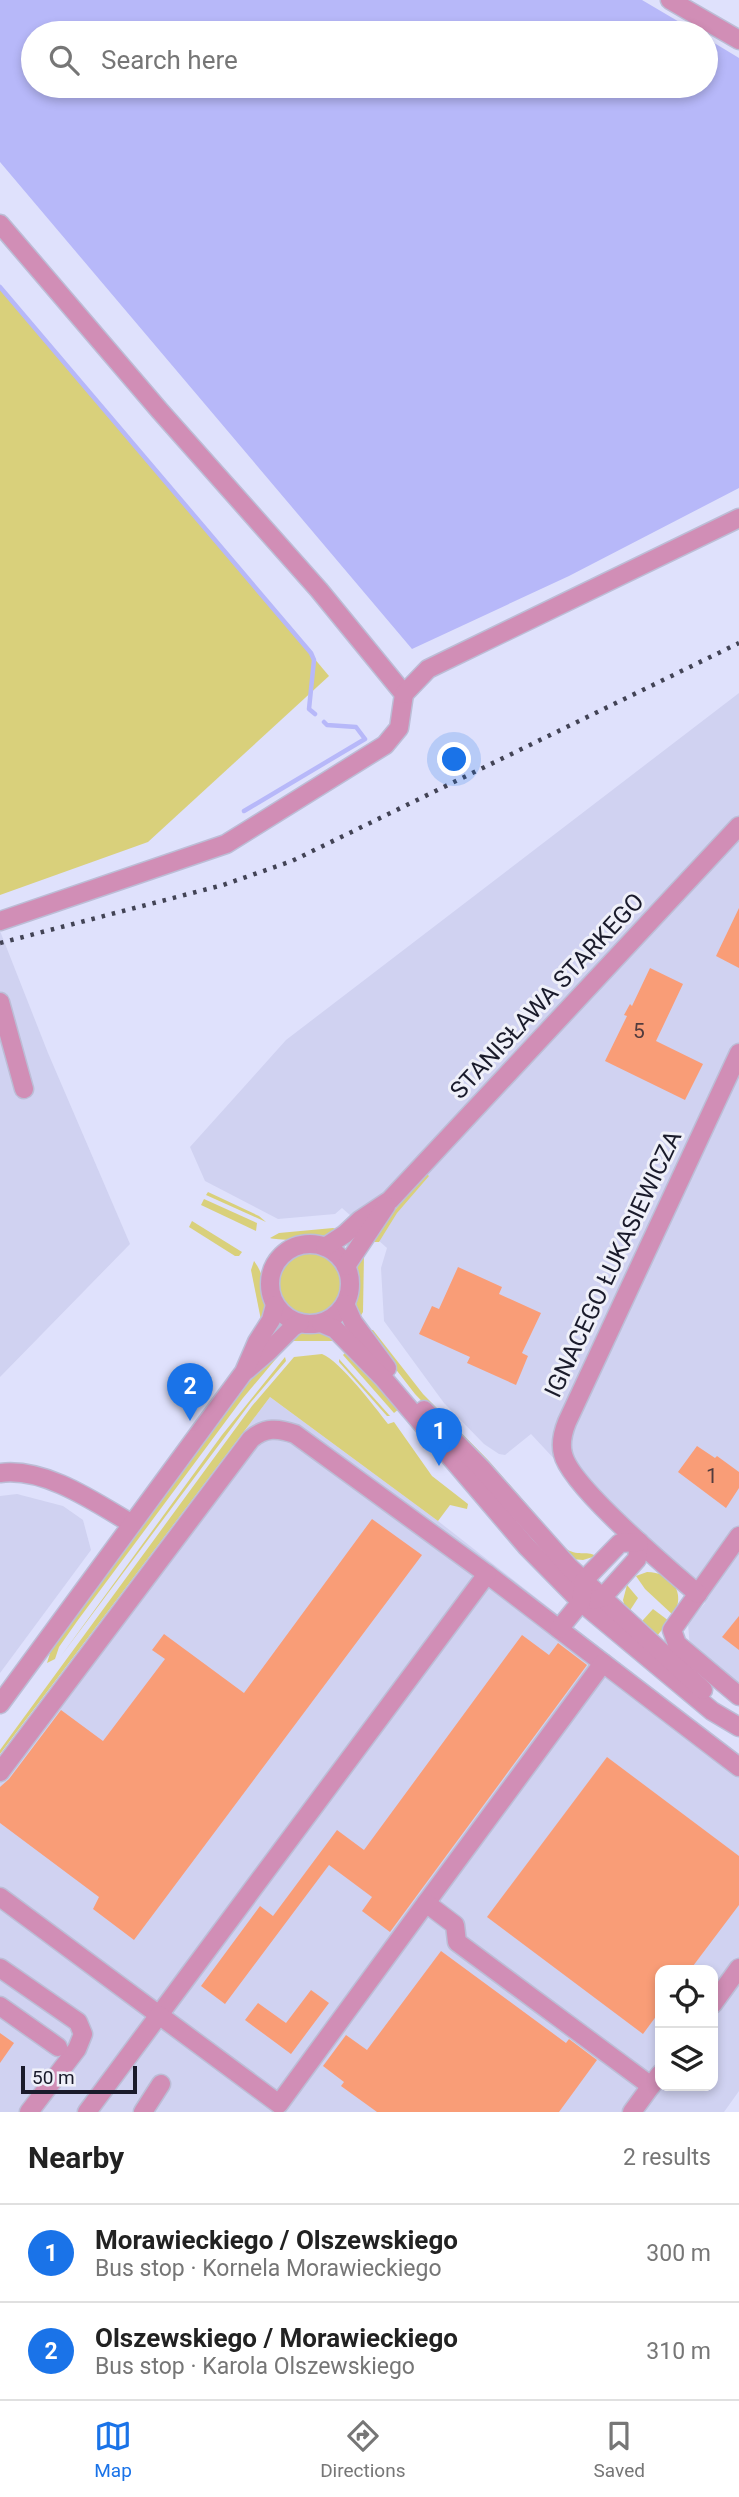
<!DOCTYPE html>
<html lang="en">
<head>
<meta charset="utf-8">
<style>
  body { margin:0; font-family:Roboto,sans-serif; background:#f2f2f2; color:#222 }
  .controls { position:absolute; right:21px; bottom:21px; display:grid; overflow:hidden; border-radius:14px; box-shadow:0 4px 10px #0003 }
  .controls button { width:63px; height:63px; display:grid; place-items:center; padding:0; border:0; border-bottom:2px solid #e0e0e0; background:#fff; color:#222; font:35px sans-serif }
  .scale { position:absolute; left:21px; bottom:18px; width:116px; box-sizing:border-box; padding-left:7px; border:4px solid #1a1b2b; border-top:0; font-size:19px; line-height:24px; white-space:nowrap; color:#1a1b2b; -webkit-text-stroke:5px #eff0f9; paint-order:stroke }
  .you { position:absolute; left:455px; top:760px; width:24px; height:24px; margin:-18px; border:5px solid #fff; border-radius:50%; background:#1a73e8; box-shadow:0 0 0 10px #1a73e833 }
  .badge { display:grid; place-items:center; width:46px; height:46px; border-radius:50%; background:#1a73e8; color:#fff; font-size:23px; font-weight:700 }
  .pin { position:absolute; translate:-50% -58px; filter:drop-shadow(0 2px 4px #0008) }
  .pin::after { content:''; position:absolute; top:37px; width:24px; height:21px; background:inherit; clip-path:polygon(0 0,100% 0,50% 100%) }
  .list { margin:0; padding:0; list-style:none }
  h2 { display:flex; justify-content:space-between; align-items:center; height:91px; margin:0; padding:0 28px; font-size:30px }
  h2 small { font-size:23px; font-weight:400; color:#767676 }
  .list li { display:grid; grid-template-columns:46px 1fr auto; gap:21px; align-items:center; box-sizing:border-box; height:98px; padding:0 28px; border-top:2px solid #e0e0e0 }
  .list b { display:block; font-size:26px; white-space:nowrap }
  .list p { margin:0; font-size:23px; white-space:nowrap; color:#767676 }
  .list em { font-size:23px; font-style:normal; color:#767676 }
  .icon { flex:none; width:38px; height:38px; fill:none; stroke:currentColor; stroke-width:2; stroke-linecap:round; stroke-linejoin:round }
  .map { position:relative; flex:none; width:739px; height:2112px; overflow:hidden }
  .search { position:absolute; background:#fff; box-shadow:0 4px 10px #0003; left:21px; right:21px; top:21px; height:77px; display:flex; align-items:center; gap:18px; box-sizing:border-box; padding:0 24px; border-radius:38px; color:#767676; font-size:26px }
  .sheet { height:287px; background:#fff }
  nav { display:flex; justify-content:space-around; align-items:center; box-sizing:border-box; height:98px; border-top:2px solid #e0e0e0; background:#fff; font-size:19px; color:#767676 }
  nav a { display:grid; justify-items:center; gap:4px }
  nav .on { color:#1a73e8 }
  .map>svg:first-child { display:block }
  .built { fill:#d0d2f1; fill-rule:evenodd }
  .green { fill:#d9d07b }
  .water { fill:#b7b8f9 }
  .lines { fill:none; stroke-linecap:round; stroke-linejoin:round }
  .stream { stroke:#b7b8f9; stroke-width:4.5 }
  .building { fill:#f99d77 }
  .minor-casing { stroke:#bcbdd6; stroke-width:21 }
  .minor { stroke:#d18eb6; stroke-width:18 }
  .rail { stroke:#424355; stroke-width:4.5; stroke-dasharray:3.5 7; stroke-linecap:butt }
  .labels { text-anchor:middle; stroke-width:6; stroke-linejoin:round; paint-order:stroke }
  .number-label { font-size:21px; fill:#523c3e }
  .street-label { font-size:24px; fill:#1a1b2b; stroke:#eff0f9 }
</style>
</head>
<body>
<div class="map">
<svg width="739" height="2112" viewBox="0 0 739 2112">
  <rect width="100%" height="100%" fill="#dfe1fc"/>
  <!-- built -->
  <g class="built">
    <polygon points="739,693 739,1687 690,1649 688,1623 705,1603 598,1506 531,1434 505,1455 499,1454 484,1444 444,1403 384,1321 381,1268 387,1248 342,1208 335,1214 278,1219 205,1181 190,1147 286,1040"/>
    <polygon points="0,931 48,1053 130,1244 0,1377"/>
    <path d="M270,1397L438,1521L739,1756V2091L724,2112H0V1755ZM660,1970H713V2086H660Z"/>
    <polygon points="17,1494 63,1506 83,1520 91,1550 0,1673 0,1496"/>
  </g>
  <!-- green -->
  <g class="green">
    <polygon points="0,285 329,676 148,842 0,895"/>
    <polygon points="426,1173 429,1176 397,1213 379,1242 375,1242 371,1239"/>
    <polygon points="208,1192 259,1216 266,1222 206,1195"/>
    <polygon points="204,1199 257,1223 256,1231 201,1205"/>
    <polygon points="192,1221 242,1252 239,1256 235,1256 189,1227"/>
    <path d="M333,1228L339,1230C335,1232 333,1235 329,1237C322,1240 278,1241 270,1238L279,1233Z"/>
    <circle cx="310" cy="1284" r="33"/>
    <polygon points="364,1254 363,1312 358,1320 354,1304 356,1265"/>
    <path d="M254,1261C265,1275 272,1306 261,1320L251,1270Z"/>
    <polygon points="303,1330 328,1332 335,1341 288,1341"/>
    <path d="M370,1330H373L423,1394L488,1460L565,1548C577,1557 586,1550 596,1556L583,1560L572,1559L415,1394L367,1332Z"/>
    <polygon points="349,1349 400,1408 394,1413 343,1355"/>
    <polygon points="276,1351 280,1354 243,1398 78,1620 59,1647 55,1659 47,1663 51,1650 74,1617 237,1396"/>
    <path d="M322,1354C340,1361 375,1407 388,1424L394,1422L432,1476L468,1504L467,1509L450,1505L438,1521L270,1397L0,1754V1750L252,1406L294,1357Z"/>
    <polygon points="285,1357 286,1361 251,1402 61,1656 222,1435"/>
    <polygon points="339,1359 390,1416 387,1416 339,1362"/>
    <path d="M647,1572C671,1572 687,1593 673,1615L645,1589L636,1576Z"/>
    <polygon points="627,1585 638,1598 627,1615 623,1600"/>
    <polygon points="653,1609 669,1621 657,1636 643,1623 643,1620"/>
  </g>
  <!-- water -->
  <polygon class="water" points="0,0 642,0 698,33 33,33 33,86 706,86 706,38 739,58 739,488 569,576 412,649 0,162"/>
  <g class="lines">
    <!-- stream -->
    <g class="stream">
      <polyline points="0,287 311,653 314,660 309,709 315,714"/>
      <polyline points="244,811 365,739 356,727 327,725 324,722"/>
    </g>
  </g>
  <!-- building -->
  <g class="building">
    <polygon points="739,908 739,968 716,956"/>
    <polygon points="650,968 683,984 656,1041 703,1064 685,1100 605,1061 627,1016 624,1015 630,1004 632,1006"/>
    <polygon points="458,1267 502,1287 499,1294 541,1313 522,1353 528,1356 516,1385 467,1363 470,1357 419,1334 432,1306 439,1309"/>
    <polygon points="697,1446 715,1458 717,1456 739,1472 739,1488 726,1508 678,1472"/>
    <polygon points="372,1519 422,1555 134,1940 93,1909 99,1897 0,1823 0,1787 9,1779 61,1710 103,1741 165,1659 152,1650 164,1634 244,1693"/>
    <polygon points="739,1616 739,1650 722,1637"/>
    <polygon points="522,1635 549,1655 558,1643 587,1665 390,1932 362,1911 372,1897 329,1865 225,2004 201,1986 260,1906 273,1916 337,1830 364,1850"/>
    <polygon points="607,1757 739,1856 739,1905 690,1970 660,1970 660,2011 643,2034 487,1917"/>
    <polygon points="441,1951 566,2043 569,2039 597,2060 559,2112 377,2112 341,2086 344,2082 323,2066 346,2035 367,2050"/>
    <polygon points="311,1990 329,2003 291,2054 245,2020 258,2003 286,2023"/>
    <polygon points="0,2033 14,2043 0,2063"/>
  </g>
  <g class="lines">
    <defs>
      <g id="minor">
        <polyline points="670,0 739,40"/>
        <polyline points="0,224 160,411 319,590 404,694 399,728 385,745 226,844 0,921"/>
        <polyline points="404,694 428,669 739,518"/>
        <polyline points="0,1002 24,1089"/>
        <circle cx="310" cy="1284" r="40"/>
        <polyline points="325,1247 345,1234 360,1220 390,1200 739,826"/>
        <polyline points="346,1266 386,1206"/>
        <polyline points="345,1304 353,1322 387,1368"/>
        <polyline points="321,1323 335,1329 383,1378 527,1547 581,1602 712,1711 739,1727"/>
        <polyline points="247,1370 269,1351 293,1327 300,1323"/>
        <polyline points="424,1410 481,1468 570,1568 703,1690"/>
        <path d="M0,1473C45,1467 95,1502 132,1524"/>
        <polyline points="739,1536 672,1630 677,1644 739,1696"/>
        <polyline points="487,1574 739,1767"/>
        <path d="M698,1594C669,1569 570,1486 563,1454C560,1443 563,1432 567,1422L739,1053"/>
        <polyline points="591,1600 602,1598 637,1559 639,1542"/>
        <polyline points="559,1629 581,1602 584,1581 587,1577 620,1543 639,1542"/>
        <polyline points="0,1704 244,1372 257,1342 271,1320 275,1305"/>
        <path d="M0,1772L251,1439C265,1427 278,1428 295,1434L487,1574L159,2015L0,1897"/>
        <polyline points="426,1903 603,1663"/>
        <polyline points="0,1968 78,2022 83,2034 77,2049 29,2112"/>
        <polyline points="713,2004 739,1968"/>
        <polyline points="0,2006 58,2047"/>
        <polyline points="87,2112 159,2015 279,2104 426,1903 455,1925 457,1942 651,2086 660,2074"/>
        <polyline points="143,2112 161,2084"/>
        <polyline points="632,2112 651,2086"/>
      </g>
    </defs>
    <!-- minor casing -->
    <use href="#minor" class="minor-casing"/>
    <!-- minor -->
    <use href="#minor" class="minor"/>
    <!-- rail -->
    <polyline class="rail" points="0,943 223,885 292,861 739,643"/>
  </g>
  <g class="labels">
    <!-- number labels -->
    <g class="number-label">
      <text x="639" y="1038">5</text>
      <text x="712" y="1483">1</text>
    </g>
    <!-- street labels -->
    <g class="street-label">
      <text transform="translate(547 996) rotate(-47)" y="8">STANISŁAWA STARKEGO</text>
      <text transform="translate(613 1264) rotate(-65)" y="8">IGNACEGO ŁUKASIEWICZA</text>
    </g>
  </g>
</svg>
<div class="controls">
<button><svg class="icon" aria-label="locate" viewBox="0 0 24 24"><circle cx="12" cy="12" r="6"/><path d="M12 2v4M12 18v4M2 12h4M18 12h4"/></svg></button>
<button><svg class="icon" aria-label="layers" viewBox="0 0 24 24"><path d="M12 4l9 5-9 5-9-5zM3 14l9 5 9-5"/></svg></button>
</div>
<div class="scale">50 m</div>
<div class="you"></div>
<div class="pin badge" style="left:439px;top:1466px">1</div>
<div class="pin badge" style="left:190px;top:1421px">2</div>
<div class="search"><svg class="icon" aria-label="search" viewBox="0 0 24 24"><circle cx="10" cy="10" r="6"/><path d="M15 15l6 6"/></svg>Search here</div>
</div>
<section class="sheet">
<h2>Nearby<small>2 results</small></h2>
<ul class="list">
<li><span class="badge">1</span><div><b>Morawieckiego / Olszewskiego</b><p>Bus stop · Kornela Morawieckiego</p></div><em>300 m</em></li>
<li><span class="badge">2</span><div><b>Olszewskiego / Morawieckiego</b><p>Bus stop · Karola Olszewskiego</p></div><em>310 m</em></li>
</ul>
</section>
<nav>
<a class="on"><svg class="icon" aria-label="map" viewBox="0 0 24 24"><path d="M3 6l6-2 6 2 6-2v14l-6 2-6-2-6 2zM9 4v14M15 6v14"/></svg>Map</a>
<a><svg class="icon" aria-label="directions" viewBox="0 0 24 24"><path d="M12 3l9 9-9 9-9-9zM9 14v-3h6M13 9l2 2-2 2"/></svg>Directions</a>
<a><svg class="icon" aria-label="saved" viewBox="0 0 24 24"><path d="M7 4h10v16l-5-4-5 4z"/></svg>Saved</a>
</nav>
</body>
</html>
